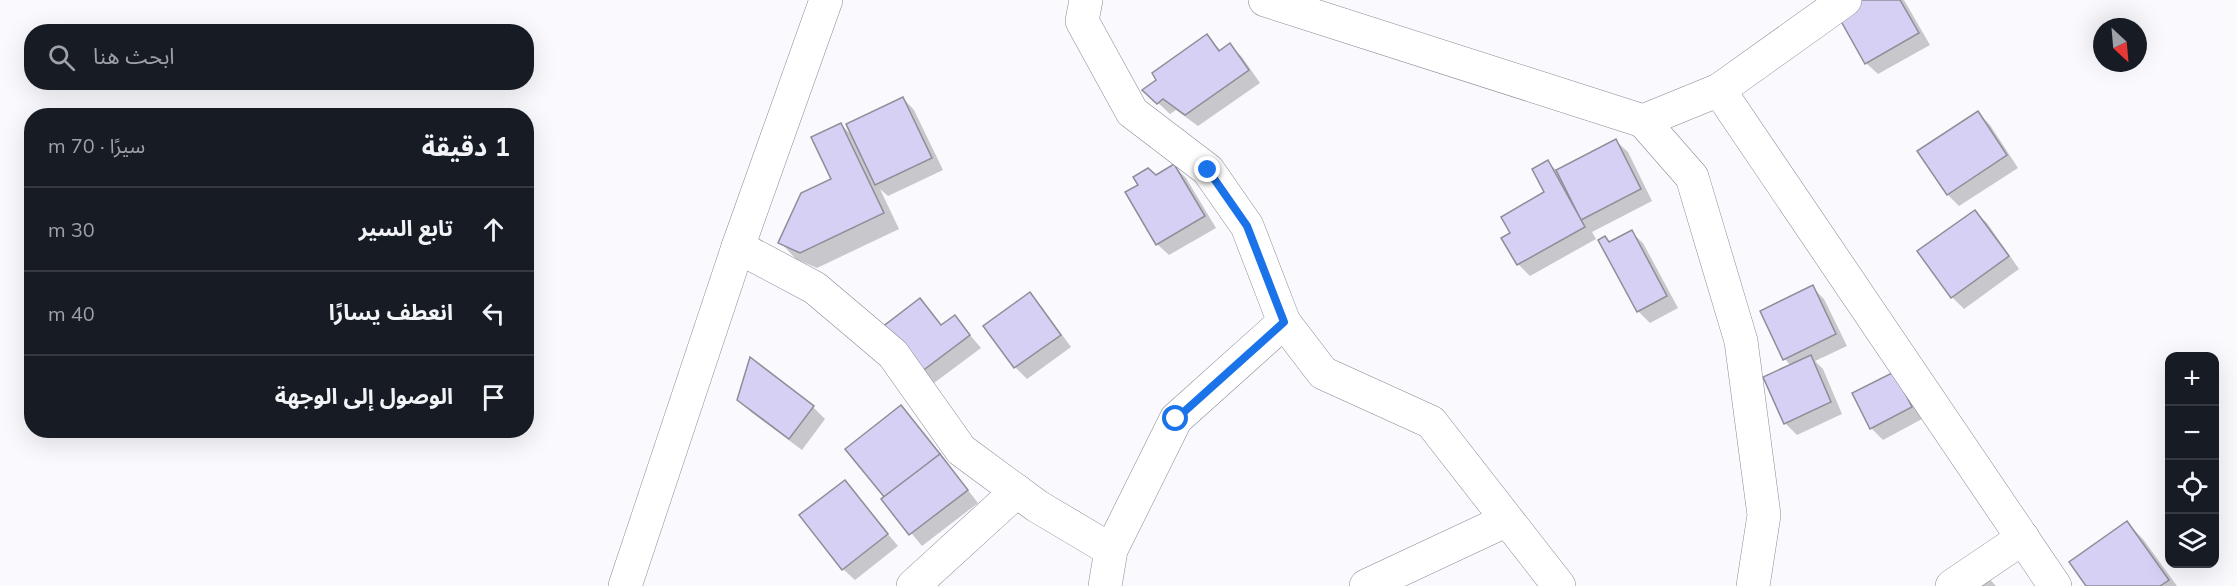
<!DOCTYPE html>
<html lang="ar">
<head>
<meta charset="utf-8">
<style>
  body { margin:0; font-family:Mulish,"Noto Sans Arabic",sans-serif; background:#20242c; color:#f1f3f6; direction:rtl }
  .controls { position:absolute; right:18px; bottom:18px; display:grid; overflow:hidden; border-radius:12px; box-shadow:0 6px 24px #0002 }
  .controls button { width:54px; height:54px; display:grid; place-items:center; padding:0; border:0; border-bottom:2px solid #363941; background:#171b24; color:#f1f3f6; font:30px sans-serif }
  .compass { position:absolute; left:2093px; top:18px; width:54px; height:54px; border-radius:50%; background:#171b24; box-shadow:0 6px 24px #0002; rotate:154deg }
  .stop { position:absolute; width:18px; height:18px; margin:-14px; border:4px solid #1a73e8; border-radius:50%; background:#fff }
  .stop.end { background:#1a73e8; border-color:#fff; box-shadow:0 2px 6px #0008 }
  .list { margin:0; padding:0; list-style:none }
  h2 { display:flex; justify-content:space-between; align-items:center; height:78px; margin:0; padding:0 24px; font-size:26px }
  h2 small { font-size:20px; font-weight:400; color:#9ea1a6 }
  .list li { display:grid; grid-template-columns:39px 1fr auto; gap:18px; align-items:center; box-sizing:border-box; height:84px; padding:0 24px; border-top:2px solid #363941 }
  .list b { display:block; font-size:22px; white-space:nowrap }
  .list em { font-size:20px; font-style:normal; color:#9ea1a6 }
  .icon { flex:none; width:33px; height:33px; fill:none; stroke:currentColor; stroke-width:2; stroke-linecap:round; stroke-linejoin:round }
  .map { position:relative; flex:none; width:2237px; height:586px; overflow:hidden; direction:ltr }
  .search { position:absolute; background:#171b24; box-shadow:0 6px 24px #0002; left:24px; top:24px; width:510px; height:66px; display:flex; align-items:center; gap:15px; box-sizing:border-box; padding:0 21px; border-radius:24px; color:#9ea1a6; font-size:22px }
  .panel { position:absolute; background:#171b24; box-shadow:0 6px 24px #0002; left:24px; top:108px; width:510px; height:330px; border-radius:24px; direction:rtl }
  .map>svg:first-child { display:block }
  .shadow { fill:#0003 }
  .building { fill:#d5d0f4; stroke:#8e8d98; stroke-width:1.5 }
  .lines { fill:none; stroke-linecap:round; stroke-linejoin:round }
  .street-casing { stroke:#8b8994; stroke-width:34 }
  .primary-casing { stroke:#8b8994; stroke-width:34 }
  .street { stroke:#fff; stroke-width:33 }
  .primary { stroke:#fff; stroke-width:33 }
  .route { stroke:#1a73e8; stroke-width:8 }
</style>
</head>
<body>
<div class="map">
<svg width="2237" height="586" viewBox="0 0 2237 586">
  <rect width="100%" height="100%" fill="#faf9fe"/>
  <!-- shadow -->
  <g class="shadow">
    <polygon points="1865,0 1904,0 1930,45 1878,74 1866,63"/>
    <polygon points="1207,36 1221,51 1230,45 1242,57 1260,83 1198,126 1176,110 1170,114 1156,101 1158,80"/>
    <polygon points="903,98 914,110 943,170 888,196 880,189 899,229 817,268 796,259 780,242 833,179 841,124 853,137"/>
    <polygon points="1978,113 1990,125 2018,168 1959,206 1948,195"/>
    <polygon points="1616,141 1628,152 1652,201 1592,232 1596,239 1530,276 1518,264 1512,234 1546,193 1548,162 1557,171"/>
    <polygon points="1174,166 1186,178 1216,228 1169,255 1157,244 1140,185"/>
    <polygon points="1975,212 1987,223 2019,269 1964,309 1952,297"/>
    <polygon points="1631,232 1643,243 1678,308 1650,323 1638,311 1605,237 1611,243"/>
    <polygon points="1812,287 1824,299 1847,346 1815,361 1823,369 1842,414 1797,435 1785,423 1791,366 1785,359"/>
    <polygon points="1029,294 1041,306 1071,347 1027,379 1015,367 985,326"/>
    <polygon points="920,300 942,326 955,317 981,348 930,386 918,374"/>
    <polygon points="751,359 813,407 825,419 802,450 751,412 739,400"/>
    <polygon points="1906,386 1922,419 1883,440 1871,428"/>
    <polygon points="901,407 912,419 978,503 922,546 884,500"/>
    <polygon points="844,482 898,546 855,580 843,569"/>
    <polygon points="2127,523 2143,539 2177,586 2088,586"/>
    <polygon points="1983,572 1996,586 1960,586"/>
  </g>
  <!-- building -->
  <g class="building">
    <polygon points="1862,0 1900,0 1919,33 1865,64 1837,14"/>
    <polygon points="1207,34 1219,51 1230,43 1249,70 1185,115 1163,99 1157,104 1142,90 1156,80 1152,73"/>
    <polygon points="903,97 932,158 875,185 846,124"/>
    <polygon points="1978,111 2007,155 1947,195 1917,151"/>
    <polygon points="841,123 884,213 800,253 778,243 801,193 831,179 811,137"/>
    <polygon points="1616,139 1641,189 1581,220 1556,170"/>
    <polygon points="1548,160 1585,227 1517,265 1501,238 1510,233 1501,217 1544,192 1532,169"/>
    <polygon points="1174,164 1205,216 1156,245 1125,192 1138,185 1133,177 1148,168 1156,175"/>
    <polygon points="1975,210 2009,256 1951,298 1917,251"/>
    <polygon points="1632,230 1667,296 1637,312 1598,240 1605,236 1609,242"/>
    <polygon points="1813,285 1836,334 1783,360 1760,311"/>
    <polygon points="1030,292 1061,335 1014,368 983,326"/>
    <polygon points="920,298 941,325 955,315 970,335 917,375 881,328"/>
    <polygon points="1811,355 1831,402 1784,424 1763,377"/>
    <polygon points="750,357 814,406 789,439 737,400"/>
    <polygon points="1894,372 1912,407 1870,429 1852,393"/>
    <polygon points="901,405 940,454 885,498 845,449"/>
    <polygon points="940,454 968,490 909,535 881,499"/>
    <polygon points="845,480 888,534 842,570 799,515"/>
    <polygon points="2127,521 2169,580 2160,586 2086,586 2069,562"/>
  </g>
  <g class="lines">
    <defs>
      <g id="street">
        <polyline points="1086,0 1082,21 1132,112 1208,170 1247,226 1284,322 1323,373 1431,422 1559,586"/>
        <polyline points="1265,0 1643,121 1719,90 1845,0"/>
        <polyline points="1719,90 2055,586"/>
        <polyline points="1643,121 1692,177 1741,341 1764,515 1753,586"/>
        <polyline points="738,247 815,288 893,354 961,450 1037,506 1111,550"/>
        <polyline points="913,586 1017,491"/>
        <polyline points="1105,586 1111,550 1176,419 1284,322"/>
        <polyline points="1366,586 1507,520"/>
        <polyline points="1952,586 2023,538"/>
      </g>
      <polyline id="primary" points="625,586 738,247 826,0"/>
    </defs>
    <!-- street casing -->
    <use href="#street" class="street-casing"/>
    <!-- primary casing -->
    <use href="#primary" class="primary-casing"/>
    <!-- street -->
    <use href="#street" class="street"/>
    <!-- primary -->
    <use href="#primary" class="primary"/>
  </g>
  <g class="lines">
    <!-- route -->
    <polyline class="route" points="1176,419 1284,322 1247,226 1208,170"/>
  </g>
</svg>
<div class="controls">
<button>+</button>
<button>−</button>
<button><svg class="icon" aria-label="locate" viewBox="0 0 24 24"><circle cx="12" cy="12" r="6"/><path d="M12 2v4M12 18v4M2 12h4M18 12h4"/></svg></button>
<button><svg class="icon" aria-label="layers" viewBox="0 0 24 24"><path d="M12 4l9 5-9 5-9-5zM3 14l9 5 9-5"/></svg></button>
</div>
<svg class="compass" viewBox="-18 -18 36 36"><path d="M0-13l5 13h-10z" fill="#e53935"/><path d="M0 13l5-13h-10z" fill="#9ea1a6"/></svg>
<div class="stop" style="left:1176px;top:419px"></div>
<div class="stop end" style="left:1208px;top:170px"></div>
<div class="search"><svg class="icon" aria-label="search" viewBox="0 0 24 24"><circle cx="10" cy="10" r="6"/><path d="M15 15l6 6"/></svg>ابحث هنا</div>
<section class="panel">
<h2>1 دقيقة<small>سيرًا · 70 m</small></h2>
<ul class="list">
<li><svg class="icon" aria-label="ahead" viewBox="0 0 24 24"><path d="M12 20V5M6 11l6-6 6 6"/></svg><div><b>تابع السير</b></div><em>30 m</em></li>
<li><svg class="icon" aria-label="left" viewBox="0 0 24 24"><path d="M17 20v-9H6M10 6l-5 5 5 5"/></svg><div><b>انعطف يسارًا</b></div><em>40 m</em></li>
<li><svg class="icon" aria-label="arrive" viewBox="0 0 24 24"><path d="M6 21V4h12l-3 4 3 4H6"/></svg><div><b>الوصول إلى الوجهة</b></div></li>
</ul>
</section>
</div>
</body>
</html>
